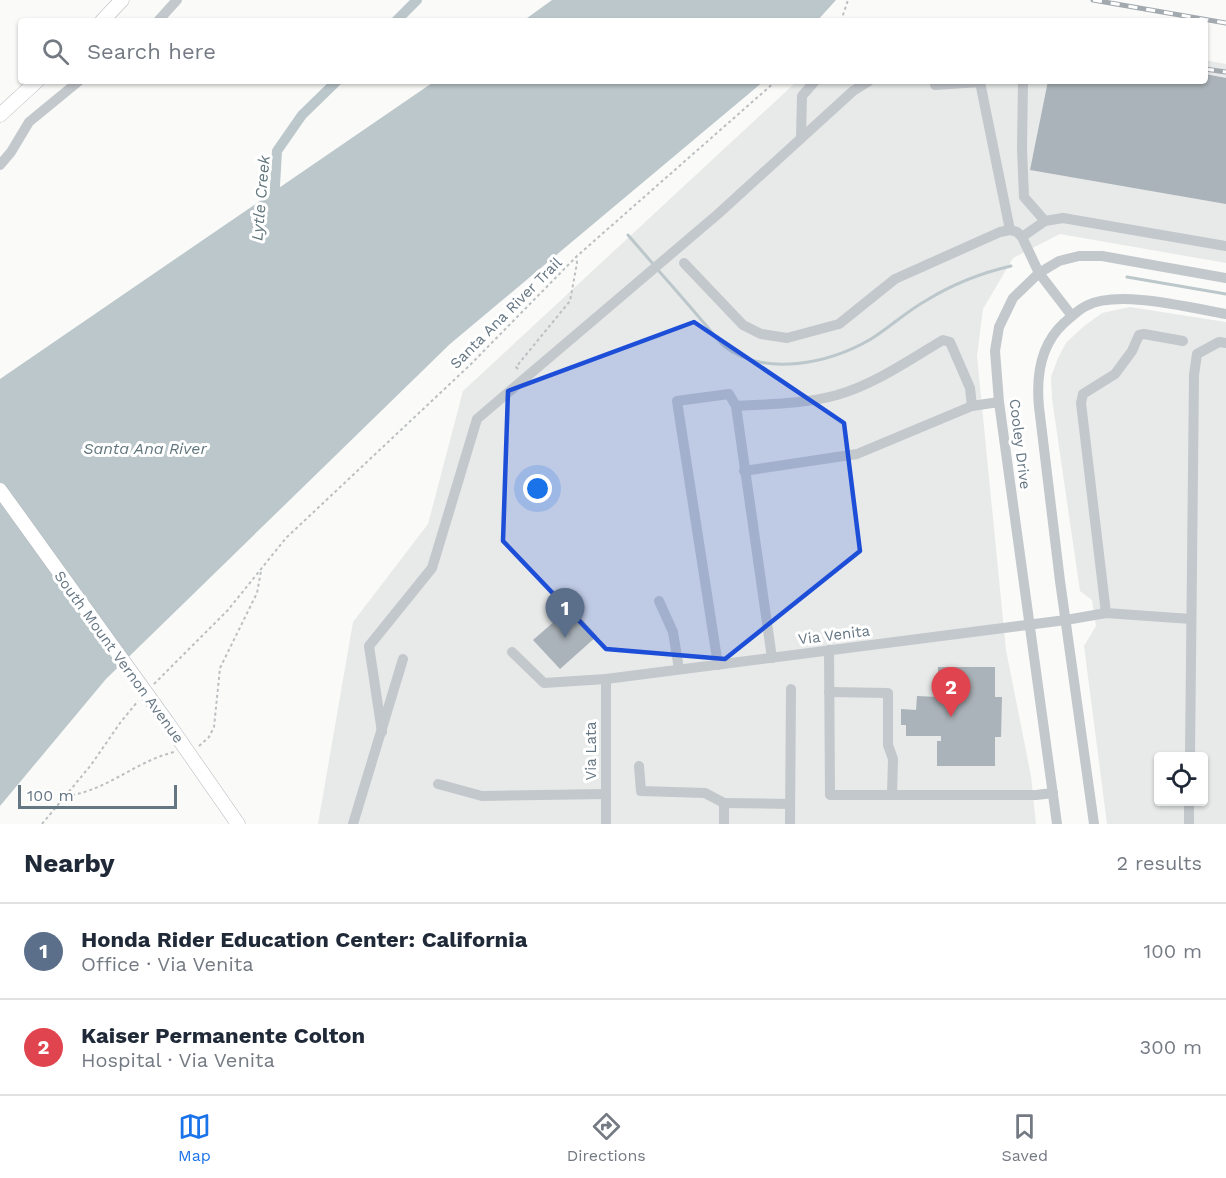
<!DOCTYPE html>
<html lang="en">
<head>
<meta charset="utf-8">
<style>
  body { margin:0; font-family:"Work Sans",sans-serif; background:#f2f2f3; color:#1f2937 }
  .controls { position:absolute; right:18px; bottom:18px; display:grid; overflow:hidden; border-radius:6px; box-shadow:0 2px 4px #0004 }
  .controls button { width:54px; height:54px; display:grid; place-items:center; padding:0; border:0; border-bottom:2px solid #e0e1e3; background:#fff; color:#1f2937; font:30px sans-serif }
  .scale { position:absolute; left:18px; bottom:15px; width:159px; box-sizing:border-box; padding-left:6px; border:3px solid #657683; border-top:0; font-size:16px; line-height:21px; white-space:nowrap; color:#657683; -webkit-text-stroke:4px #fff; paint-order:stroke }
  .you { position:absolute; left:538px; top:489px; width:21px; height:21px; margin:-15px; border:4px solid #fff; border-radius:50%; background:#1a73e8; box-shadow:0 0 0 9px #1a73e833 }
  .badge { display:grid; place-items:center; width:39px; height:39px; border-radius:50%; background:#1a73e8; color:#fff; font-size:20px; font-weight:700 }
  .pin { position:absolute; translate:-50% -50px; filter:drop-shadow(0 2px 3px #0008) }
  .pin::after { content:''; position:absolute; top:32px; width:21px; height:18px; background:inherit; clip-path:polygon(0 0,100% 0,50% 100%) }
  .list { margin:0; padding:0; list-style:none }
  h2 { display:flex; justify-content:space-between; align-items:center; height:78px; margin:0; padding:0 24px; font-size:26px }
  h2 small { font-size:20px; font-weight:400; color:#747a83 }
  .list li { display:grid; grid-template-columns:39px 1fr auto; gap:18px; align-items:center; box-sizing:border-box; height:96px; padding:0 24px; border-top:2px solid #e0e1e3 }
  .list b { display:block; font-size:22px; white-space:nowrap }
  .list p { margin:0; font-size:20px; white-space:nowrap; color:#747a83 }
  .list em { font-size:20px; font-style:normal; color:#747a83 }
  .icon { flex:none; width:33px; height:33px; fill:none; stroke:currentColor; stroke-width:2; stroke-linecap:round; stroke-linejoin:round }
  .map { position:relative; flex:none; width:1226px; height:824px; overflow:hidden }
  .search { position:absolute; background:#fff; box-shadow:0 2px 4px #0004; left:18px; right:18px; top:18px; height:66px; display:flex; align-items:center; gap:15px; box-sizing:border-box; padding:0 21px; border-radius:6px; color:#747a83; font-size:22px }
  .sheet { height:270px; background:#fff }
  nav { display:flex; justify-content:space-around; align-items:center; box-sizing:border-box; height:84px; border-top:2px solid #e0e1e3; background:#fff; font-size:16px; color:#747a83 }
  nav a { display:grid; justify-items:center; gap:3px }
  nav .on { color:#1a73e8 }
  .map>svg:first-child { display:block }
  .built { fill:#e8e9e9; fill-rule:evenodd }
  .water { fill:#bbc7cb }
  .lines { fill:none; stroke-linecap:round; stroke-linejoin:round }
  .stream { stroke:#bbc7cb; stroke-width:3 }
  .canal { stroke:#bbc7cb; stroke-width:10 }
  .building { fill:#aab3b9 }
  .major-casing { stroke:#b5babe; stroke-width:15 }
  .path { stroke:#bbbfc2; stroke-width:2; stroke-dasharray:3 3; stroke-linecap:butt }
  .minor { stroke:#c3c8cc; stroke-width:10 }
  .major { stroke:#fff; stroke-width:14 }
  .rail-casing { stroke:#a2aab0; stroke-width:5 }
  .rail { stroke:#fff; stroke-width:3; stroke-dasharray:9; stroke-linecap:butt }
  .major-bridge-casing { stroke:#b5babe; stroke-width:15; stroke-linecap:butt }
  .major-bridge { stroke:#fff; stroke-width:14 }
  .marked { fill:#1d4ed8; fill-opacity:0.2; stroke:#1d4ed8; stroke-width:4.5; stroke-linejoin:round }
  .labels { text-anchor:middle; stroke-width:6; stroke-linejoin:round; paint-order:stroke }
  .street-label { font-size:15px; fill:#657683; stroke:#fff }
  .water-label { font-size:16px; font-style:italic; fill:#60757c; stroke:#fff }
</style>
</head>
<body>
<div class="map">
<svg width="1226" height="824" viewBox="0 0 1226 824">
  <rect width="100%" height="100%" fill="#fafaf8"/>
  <!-- built -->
  <g class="built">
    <polygon points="1205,60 1226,64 1226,263 1060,234 1013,258 983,309 977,356 1006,650 1031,776 1036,824 318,824 353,622 428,524 463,391 794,84 798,81 1205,81"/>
    <path d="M1130,307L1226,322V824H1107L1084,646L1096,626L1092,600L1080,591L1052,399L1051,377L1058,358L1066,343L1083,327L1102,313ZM1158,756H1204V802H1158Z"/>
  </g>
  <!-- water -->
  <g class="water">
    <polygon points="552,0 836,0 817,21 523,21"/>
    <polygon points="435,81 764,81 450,344 106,679 0,806 0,379"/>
  </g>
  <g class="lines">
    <!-- stream -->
    <g class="stream">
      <polyline points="628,235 654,265"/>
      <path d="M658,270C673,287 688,304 703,322C710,329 716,339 724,346C765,378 830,363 871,339C890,327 907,311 927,300C953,284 981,273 1011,266"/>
      <polyline points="1127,277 1226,294"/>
    </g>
    <!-- canal -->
    <g class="canal">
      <polyline points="396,21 417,0"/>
      <polyline points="274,203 277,151 302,115 337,81"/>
    </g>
  </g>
  <!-- building -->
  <g class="building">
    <polygon points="1205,74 1226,78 1226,204 1030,170 1048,81 1205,81"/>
    <polygon points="571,607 597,636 560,669 533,640"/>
    <polygon points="938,667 995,667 995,697 1002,697 1001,737 995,737 995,766 937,766 937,741 941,741 941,736 906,736 906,725 901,725 901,709 916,710 917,696 938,697"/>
  </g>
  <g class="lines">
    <defs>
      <g id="major">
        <polyline points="102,21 122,0"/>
        <polyline points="0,115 37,81"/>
        <polyline points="167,722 238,824"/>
      </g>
    </defs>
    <!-- major casing -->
    <use href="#major" class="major-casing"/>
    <!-- path -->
    <g class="path">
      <polyline points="841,21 848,0"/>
      <polyline points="518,369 516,367 570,301 577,263 576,257"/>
      <polyline points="154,684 228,610 286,538 470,365 577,256 776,81"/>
      <polyline points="199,746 209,737 214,727 220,668 257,593 261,571"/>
      <path d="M66,796C107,791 134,762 174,752"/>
      <polyline points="42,824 91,765 120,723 138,701"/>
    </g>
    <!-- minor -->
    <g class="minor">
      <polyline points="158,21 177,0"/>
      <polyline points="1023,81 1022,149 1024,197 1045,221"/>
      <polyline points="935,85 980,82 1010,230"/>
      <polyline points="801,138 802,96 815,81"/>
      <polyline points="0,165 11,152 29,122 79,81"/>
      <polyline points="1022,237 1045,221 1063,218 1226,246"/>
      <polyline points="684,263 743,325 761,334 787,338 839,324 895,279 1000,232 1010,230 1017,232 1022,237 1039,273 1072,316"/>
      <polyline points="736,406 772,658"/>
      <polyline points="744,471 857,454 972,406"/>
      <polyline points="659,601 673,632 679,669"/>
      <polyline points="1106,613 1081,403 1083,394 1115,374 1132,351 1139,335 1144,334 1183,341"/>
      <polyline points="829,650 830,795 1036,795 1053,793"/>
      <polyline points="512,652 544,683 606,679 1066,620 1106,613 1191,619"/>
      <path d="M718,665L677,401L729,394L736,406C770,404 805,404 837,395C875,384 909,360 943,340L950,342L970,388L972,406L999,402"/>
      <polyline points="606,679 606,824"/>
      <polyline points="829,692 888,693 888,745 893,759 892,795"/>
      <polyline points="382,732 369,646 432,568 477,419 718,214 853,91 869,81"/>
      <polyline points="1190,756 1194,375 1197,354 1219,342 1226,343"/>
      <polyline points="639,766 641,791 705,793 724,803 724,824"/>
      <polyline points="438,784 482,796 606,794"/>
      <polyline points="724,803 790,804"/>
      <polyline points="353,824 403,659"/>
      <polyline points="790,824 791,689"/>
      <polyline points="1057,824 999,402 995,351 999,327 1013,298 1039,273 1059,261 1079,256 1102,256 1226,278"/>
      <path d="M1094,824L1060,581L1039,407C1036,376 1040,345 1064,323C1071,317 1078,310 1086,306C1117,289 1191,308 1226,314"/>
      <polyline points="1189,824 1189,802"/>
    </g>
    <!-- major -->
    <use href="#major" class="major"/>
    <defs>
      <g id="rail">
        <polyline points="1093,0 1226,23"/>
        <polyline points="1205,69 1226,72"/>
      </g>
    </defs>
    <!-- rail casing -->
    <use href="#rail" class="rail-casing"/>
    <!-- rail -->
    <use href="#rail" class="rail"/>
    <defs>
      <polyline id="major-bridge" points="0,490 167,722"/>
    </defs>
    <!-- major-bridge casing -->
    <use href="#major-bridge" class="major-bridge-casing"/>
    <!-- major-bridge -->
    <use href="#major-bridge" class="major-bridge"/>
  </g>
  <!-- marked area -->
  <path class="marked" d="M694,322L844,423L860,551L725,659L606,649L503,541L508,391Z"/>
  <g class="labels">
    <!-- street labels -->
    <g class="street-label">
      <text transform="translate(506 313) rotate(-45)" y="5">Santa Ana River Trail</text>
      <text transform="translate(1020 444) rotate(83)" y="5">Cooley Drive</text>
      <text transform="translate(834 635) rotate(-7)" y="5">Via Venita</text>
      <text transform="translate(119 657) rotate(54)" y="5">South Mount Vernon Avenue</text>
      <text transform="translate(591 751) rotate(-90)" y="5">Via Lata</text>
    </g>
    <!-- water labels -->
    <g class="water-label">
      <text transform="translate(260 198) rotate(-85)" y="6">Lytle Creek</text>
      <text x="145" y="454">Santa Ana River</text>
    </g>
  </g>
</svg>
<div class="controls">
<button><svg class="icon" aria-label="locate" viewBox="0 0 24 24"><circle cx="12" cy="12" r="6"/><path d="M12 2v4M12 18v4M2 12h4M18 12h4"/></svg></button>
</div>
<div class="scale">100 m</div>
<div class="you"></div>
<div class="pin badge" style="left:565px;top:638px;background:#5c6f8a">1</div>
<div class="pin badge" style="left:951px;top:717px;background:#e0444e">2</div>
<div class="search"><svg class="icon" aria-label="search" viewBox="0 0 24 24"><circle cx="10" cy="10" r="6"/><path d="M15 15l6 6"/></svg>Search here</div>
</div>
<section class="sheet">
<h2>Nearby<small>2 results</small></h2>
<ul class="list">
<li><span class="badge" style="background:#5c6f8a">1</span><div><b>Honda Rider Education Center: California</b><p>Office · Via Venita</p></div><em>100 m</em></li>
<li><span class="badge" style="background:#e0444e">2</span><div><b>Kaiser Permanente Colton</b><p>Hospital · Via Venita</p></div><em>300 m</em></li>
</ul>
</section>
<nav>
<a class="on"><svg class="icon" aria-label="map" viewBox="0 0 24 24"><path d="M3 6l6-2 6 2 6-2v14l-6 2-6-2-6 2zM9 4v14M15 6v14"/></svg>Map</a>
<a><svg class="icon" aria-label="directions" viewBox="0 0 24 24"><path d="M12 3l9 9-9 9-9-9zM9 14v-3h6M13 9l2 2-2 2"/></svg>Directions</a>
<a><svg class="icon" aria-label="saved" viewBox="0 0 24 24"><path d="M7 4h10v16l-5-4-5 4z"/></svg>Saved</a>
</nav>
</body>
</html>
